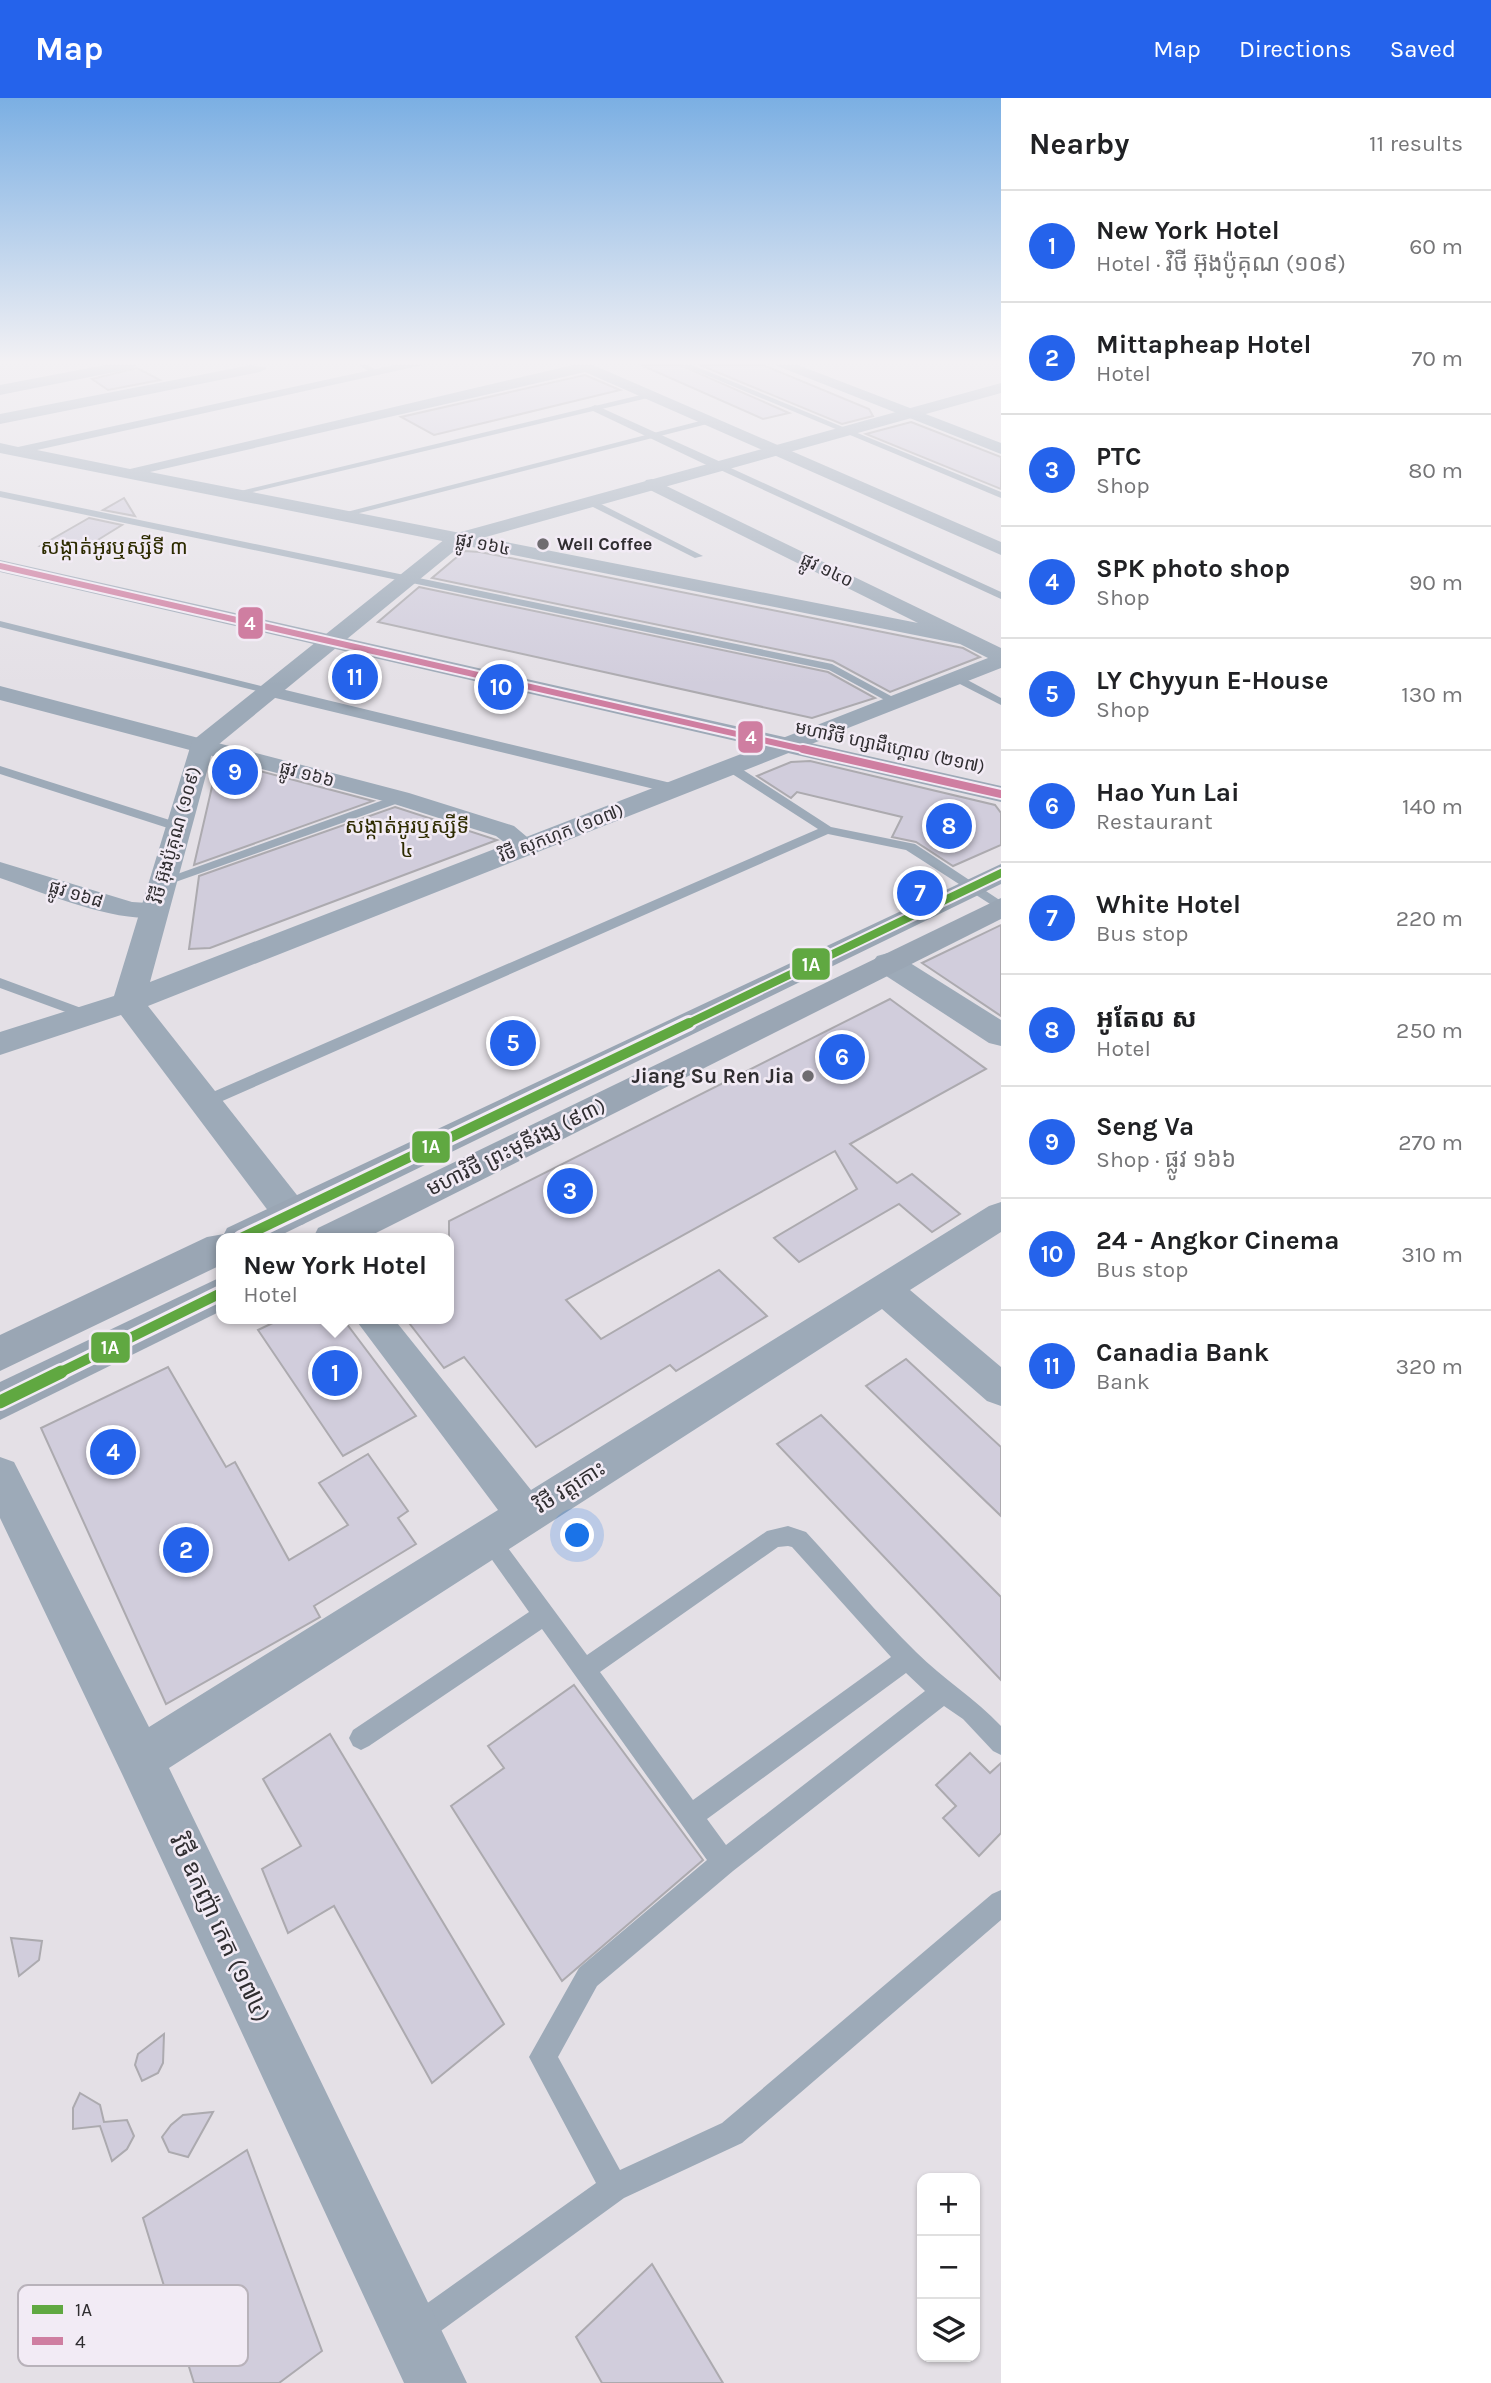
<!DOCTYPE html>
<html lang="en">
<head>
<meta charset="utf-8">
<style>
  body { margin:0; font-family:Karla,"Noto Sans Khmer",sans-serif; background:#f2f2f2; color:#202124 }
  .controls { position:absolute; right:21px; bottom:21px; display:grid; overflow:hidden; border-radius:14px; box-shadow:0 2px 5px #0004 }
  .controls button { width:63px; height:63px; display:grid; place-items:center; padding:0; border:0; border-bottom:2px solid #e0e0e0; background:#fff; color:#202124; font:35px sans-serif }
  .you { position:absolute; left:578px; top:1438px; width:24px; height:24px; margin:-18px; border:5px solid #fff; border-radius:50%; background:#1a73e8; box-shadow:0 0 0 10px #1a73e833 }
  .badge { display:grid; place-items:center; width:46px; height:46px; border-radius:50%; background:#2563eb; color:#fff; font-size:23px; font-weight:700 }
  .pin { position:absolute; translate:-50% -50%; border:4px solid #fff; box-shadow:0 2px 7px #0006 }
  .popup { position:absolute; left:216px; top:1135px; width:238px; height:91px; box-sizing:border-box; display:grid; place-content:center; border-radius:14px; background:#fff; filter:drop-shadow(0 2px 5px #0005); font-size:23px; white-space:nowrap; color:#757577 }
  .popup b { font-size:26px; color:#202124 }
  .popup::after { content:''; position:absolute; left:50%; top:100%; margin-left:-14px; border:14px solid transparent; border-top-color:#fff }
  .list { margin:0; padding:0; list-style:none }
  h2 { display:flex; justify-content:space-between; align-items:center; height:91px; margin:0; padding:0 28px; font-size:30px }
  h2 small { font-size:23px; font-weight:400; color:#757577 }
  .list li { display:grid; grid-template-columns:46px 1fr auto; gap:21px; align-items:center; box-sizing:border-box; height:112px; padding:0 28px; border-top:2px solid #e0e0e0 }
  .list b { display:block; font-size:26px; white-space:nowrap }
  .list p { margin:0; font-size:23px; white-space:nowrap; color:#757577 }
  .list em { font-size:23px; font-style:normal; color:#757577 }
  .icon { flex:none; width:38px; height:38px; fill:none; stroke:currentColor; stroke-width:2; stroke-linecap:round; stroke-linejoin:round }
  .map { position:relative; flex:none; width:1001px; height:2285px; overflow:hidden }
  header { display:flex; align-items:center; gap:42px; box-sizing:border-box; height:98px; padding:0 35px; background:#2563eb; color:#fff }
  header strong { font-size:33px }
  nav { display:flex; gap:38px; margin-inline-start:auto; font-size:24px }
  main { display:flex }
  aside { flex:1; background:#fff }
  .map>svg:first-child { display:block }
  .building { fill:#d1cddc; stroke:#acaaaf; stroke-width:2 }
  .lines { fill:none; stroke-linecap:round; stroke-linejoin:round }
  .service { fill:#9daab8; fill-rule:evenodd }
  .pedestrian { fill:#9daab8; fill-rule:evenodd }
  .minor { fill:#9daab8; fill-rule:evenodd }
  .tertiary { fill:#9daab8; fill-rule:evenodd }
  .secondary { fill:#99a8b7; fill-rule:evenodd }
  .primary { fill:#9da9b7; fill-rule:evenodd }
  .trunk { fill:#9aa6b4; fill-rule:evenodd }
  .bus-1-far2-casing { stroke:#f2ebf5; stroke-width:12 }
  .bus-1-far1-casing { stroke:#f2ebf5; stroke-width:16 }
  .bus-1-casing { stroke:#f2ebf5; stroke-width:18 }
  .bus-2-far1-casing { stroke:#f2ebf5; stroke-width:10 }
  .bus-2-casing { stroke:#f2ebf5; stroke-width:12 }
  .bus-1-far2 { stroke:#60a841; stroke-width:8 }
  .bus-1-far1 { stroke:#60a841; stroke-width:10 }
  .bus-1 { stroke:#60a841; stroke-width:13 }
  .bus-2-far1 { stroke:#cf7ea1; stroke-width:6 }
  .bus-2 { stroke:#cf7ea1; stroke-width:8 }
  .poi-dot { fill:#6f6c70; stroke:#f2ebf5; stroke-width:2.5 }
  .labels { text-anchor:middle; stroke-width:5; stroke-linejoin:round; paint-order:stroke }
  .far-street-label { font-size:18px; fill:#302e31; stroke:#f2ebf5 }
  .far-poi-label { font-size:18px; font-weight:bold; fill:#302e31; stroke:#f2ebf5; text-anchor:start }
  .far-quarter-label { font-size:21px; fill:#2d2b00; stroke:#f2ebf5 }
  .poi-label { font-size:21px; font-weight:bold; fill:#302e31; stroke:#f2ebf5; text-anchor:end }
  .street-label { font-size:21px; fill:#302e31; stroke:#f2ebf5 }
  .near-street-label { font-size:24px; fill:#302e31; stroke:#f2ebf5 }
  .key { fill:#f2ebf5; stroke:#b8b2ba; stroke-width:2 }
  .key-label { font-size:19px; fill:#302e31 }
  .line-badge { stroke:#f2ebf5; stroke-width:2.5 }
  .badge-label { font-size:19px; text-anchor:middle; font-weight:bold; fill:#fff }
</style>
</head>
<body>
<header>
<strong>Map</strong>
<nav><a>Map</a><a>Directions</a><a>Saved</a></nav>
</header>
<main>
<div class="map">
<svg width="1001" height="2285" viewBox="0 0 1001 2285">
  <rect width="100%" height="100%" fill="#e4e0e6"/>
  <!-- building -->
  <g class="building">
    <polygon points="641,267 680,267 789,315 763,321"/>
    <polygon points="700,267 763,267 869,311 873,318 842,326"/>
    <polygon points="137,270 160,282 108,292 92,281"/>
    <polygon points="585,277 620,292 434,337 401,319"/>
    <polygon points="911,324 1001,359 1001,391 866,336"/>
    <polygon points="124,400 135,418 103,412"/>
    <polygon points="89,420 122,427 75,456 40,448"/>
    <polygon points="464,453 480,454 963,550 980,559 890,594 833,563 432,480"/>
    <polygon points="419,489 828,574 875,600 812,620 378,524"/>
    <polygon points="810,663 995,707 1001,715 1001,747 953,768 916,744 892,739 902,719 797,694 791,700 757,678 791,664"/>
    <polygon points="226,664 373,703 194,767 217,667"/>
    <polygon points="395,709 497,742 210,850 189,851 199,778"/>
    <polygon points="1001,827 1001,918 922,865"/>
    <polygon points="890,901 986,971 850,1046 897,1085 912,1076 960,1116 932,1134 899,1106 799,1164 774,1140 857,1091 835,1053 566,1202 601,1241 719,1172 767,1218 676,1273 670,1267 536,1349 464,1259 444,1270 406,1221 449,1221 449,1123"/>
    <polygon points="281,1221 343,1221 416,1318 343,1358 258,1232"/>
    <polygon points="906,1261 1001,1349 1001,1418 866,1288"/>
    <polygon points="168,1269 226,1369 235,1364 289,1462 348,1427 319,1385 368,1356 408,1413 398,1420 416,1446 314,1508 320,1519 166,1606 41,1330"/>
    <polygon points="821,1317 1001,1499 1001,1582 777,1346"/>
    <polygon points="574,1587 703,1762 562,1883 451,1708 504,1670 488,1648"/>
    <polygon points="330,1636 504,1926 432,1985 334,1808 288,1835 262,1771 301,1748 263,1681"/>
    <polygon points="970,1655 990,1675 1001,1665 1001,1735 979,1758 943,1720 956,1708 936,1687"/>
    <polygon points="11,1840 42,1843 39,1862 19,1878"/>
    <polygon points="164,1936 163,1965 158,1975 142,1983 135,1967 138,1956"/>
    <polygon points="80,1995 100,2007 104,2024 127,2022 134,2038 127,2051 112,2063 100,2028 73,2031 73,2010"/>
    <polygon points="213,2014 188,2059 169,2054 162,2039 171,2027 183,2017"/>
    <polygon points="247,2052 322,2253 279,2285 194,2285 143,2120"/>
    <polygon points="652,2166 723,2285 602,2285 576,2239"/>
  </g>
  <g class="lines">
    <!-- service -->
    <g class="service">
      <polygon points="359,267 368,267 381,275 374,277"/>
      <polygon points="682,267 692,267 1001,394 1001,400"/>
      <polygon points="649,295 652,299 232,399 228,396"/>
      <polygon points="708,321 711,325 340,420 335,417"/>
      <polygon points="716,366 722,366 1001,494 1001,501 716,370"/>
      <polygon points="0,393 832,566 902,604 892,606 829,572 0,399"/>
      <polygon points="587,402 593,402 703,458 695,460 587,406"/>
      <polygon points="0,523 273,591 275,593 269,596 0,529"/>
      <polygon points="952,578 960,578 1001,600 1001,607 952,582"/>
      <polygon points="726,666 734,666 831,729 915,746 1001,803 1001,813 906,752 828,736 211,1008 199,1008 197,1004 199,1000 818,731 726,672"/>
      <polygon points="0,668 182,726 184,729 174,732 0,676"/>
      <polygon points="400,696 406,700 404,703 167,787 162,788 155,784"/>
      <polygon points="0,880 92,914 94,917 87,922 82,920 0,890"/>
      <path d="M788,1428L806,1434C843,1474 877,1516 916,1554C943,1581 975,1600 1001,1628V1657L993,1653L963,1621L944,1608L733,1773L597,1888L558,1959L620,2072L722,2025L992,1796L1001,1792V1822L742,2045L624,2100L427,2243L416,2247L405,2243L401,2232L405,2221L596,2085L529,1959L579,1870L707,1762L542,1531L369,1648L361,1652L353,1648L349,1640L353,1632L529,1514L483,1449L479,1442L483,1435L490,1432L497,1435L587,1557L767,1433ZM788,1448L792,1449L891,1559L693,1702L600,1574L778,1449ZM906,1575L925,1593L726,1747L707,1721Z"/>
    </g>
    <!-- pedestrian -->
    <g class="pedestrian">
      <polygon points="595,307 723,365 725,368 715,371 591,312 589,310"/>
      <polygon points="269,588 675,686 684,691 675,696 263,597 261,593"/>
    </g>
    <!-- minor -->
    <g class="minor">
      <polygon points="105,267 137,267 130,271 0,297 0,287"/>
      <polygon points="251,267 267,270 260,274 0,326 0,316"/>
      <polygon points="394,267 423,267 37,352 130,371 573,267 593,267 1001,444 1001,457 585,274 150,374 918,525 646,390 643,386 646,382 652,381 1001,550 1001,570 820,641 812,639 808,634 812,629 988,560 960,546 0,355 0,345 18,349"/>
      <polygon points="0,588 409,695 514,728 539,749 535,754 517,754 496,738 391,705 0,602"/>
      <path d="M0,764L132,804L163,806L167,812L163,818C121,828 42,794 0,780Z"/>
      <polygon points="1001,1104 1001,1134 910,1192 1001,1269 1001,1308 987,1303 882,1211 169,1670 467,2285 404,2285 123,1678 0,1420 0,1359 14,1364 149,1629 498,1412 355,1221 394,1221 531,1392 989,1108"/>
    </g>
    <!-- tertiary -->
    <g class="tertiary">
      <polygon points="1001,285 1001,295 464,445 213,651 150,884 811,629 829,629 833,634 829,639 148,908 304,1106 310,1116 304,1126 291,1130 278,1126 121,917 0,957 0,934 114,898 192,643 450,437"/>
      <polygon points="888,855 899,858 1001,922 1001,948 989,945 877,872 872,865 877,858"/>
    </g>
    <!-- secondary -->
    <polygon class="secondary" points="775,267 798,267 1001,345 1001,356"/>
    <!-- primary -->
    <polygon class="primary" points="0,462 1001,688 1001,704 0,474"/>
    <!-- trunk -->
    <g class="trunk">
      <polygon points="1001,766 1001,786 275,1140 221,1140 221,1167 0,1273 0,1237 207,1139 224,1136 227,1130"/>
      <polygon points="1001,800 1001,821 366,1140 313,1140 318,1130"/>
      <polygon points="221,1179 221,1213 0,1322 0,1284"/>
    </g>
    <defs>
      <polyline id="bus-1-far2" points="685,927 1001,775"/>
      <g id="bus-1-far1">
        <polyline points="241,1140 689,925"/>
        <polyline points="57,1276 221,1195"/>
      </g>
      <polyline id="bus-1" points="0,1304 61,1274"/>
      <polyline id="bus-2-far1" points="0,468 811,653"/>
      <polyline id="bus-2" points="803,651 1001,696"/>
    </defs>
    <!-- bus-1-far2 casing -->
    <use href="#bus-1-far2" class="bus-1-far2-casing"/>
    <!-- bus-1-far1 casing -->
    <use href="#bus-1-far1" class="bus-1-far1-casing"/>
    <!-- bus-1 casing -->
    <use href="#bus-1" class="bus-1-casing"/>
    <!-- bus-2-far1 casing -->
    <use href="#bus-2-far1" class="bus-2-far1-casing"/>
    <!-- bus-2 casing -->
    <use href="#bus-2" class="bus-2-casing"/>
    <!-- bus-1-far2 -->
    <use href="#bus-1-far2" class="bus-1-far2"/>
    <!-- bus-1-far1 -->
    <use href="#bus-1-far1" class="bus-1-far1"/>
    <!-- bus-1 -->
    <use href="#bus-1" class="bus-1"/>
    <!-- bus-2-far1 -->
    <use href="#bus-2-far1" class="bus-2-far1"/>
    <!-- bus-2 -->
    <use href="#bus-2" class="bus-2"/>
  </g>
  <!-- sky -->
  <linearGradient id="sky" x2="0" y2="1"><stop stop-color="#7bafe3"/><stop offset="0.45" stop-color="#f3f1f4"/><stop offset="1" stop-color="#f3f1f4" stop-opacity="0"/></linearGradient>
  <rect width="1001" height="587" fill="url(#sky)"/>
  <!-- markers -->
  <g class="poi-dot">
    <circle cx="543" cy="446" r="7"/>
    <circle cx="808" cy="978" r="7"/>
  </g>
  <g class="labels">
    <!-- far-street labels -->
    <g class="far-street-label">
      <text transform="translate(483 446) rotate(11)" y="6">ផ្លូវ ១៦៤</text>
      <text transform="translate(827 472) rotate(26)" y="6">ផ្លូវ ១៤០</text>
      <text transform="translate(890 649) rotate(12)" y="6">មហាវិថី ហ្សាដឹហ្គោល (២១៧)</text>
      <text transform="translate(307 676) rotate(15)" y="6">ផ្លូវ ១៦៦</text>
      <text transform="translate(561 735) rotate(-21)" y="6">វិថី សុកហុក (១០៧)</text>
      <text transform="translate(175 737) rotate(-74)" y="6">វិថី អ៊ុងប៉ូគុណ (១០៩)</text>
      <text transform="translate(76 796) rotate(17)" y="6">ផ្លូវ ១៦៨</text>
    </g>
    <!-- far-poi labels -->
    <g class="far-poi-label">
      <text x="557" y="452">Well Coffee</text>
    </g>
    <!-- far-quarter labels -->
    <g class="far-quarter-label">
      <text x="114" y="456">សង្កាត់អូរឬស្សីទី ៣</text>
      <text x="407" y="735">សង្កាត់អូរឬស្សីទី<tspan x="407" dy="24">៤</tspan></text>
    </g>
    <!-- poi labels -->
    <g class="poi-label">
      <text x="794" y="985">Jiang Su Ren Jia</text>
    </g>
    <!-- street labels -->
    <g class="street-label">
      <text transform="translate(516 1049) rotate(-26)" y="7">មហាវិថី ព្រះមុនីវង្ស (៩៣)</text>
      <text transform="translate(570 1389) rotate(-32)" y="7">វិថី វត្តកោះ</text>
    </g>
    <!-- near-street labels -->
    <g class="near-street-label">
      <text transform="translate(220 1830) rotate(65)" y="8">វិថី ឧកញ៉ា កេត (១៧៤)</text>
    </g>
  </g>
  <!-- legend -->
  <rect x="18" y="2187" width="230" height="81" rx="10" class="key"/>
  <rect x="32" y="2207" width="31" height="9" fill="#60a841"/>
  <rect x="32" y="2239" width="31" height="8" fill="#cf7ea1"/>
  <g class="key-label">
    <text x="75" y="2218">1A</text>
    <text x="75" y="2250">4</text>
  </g>
  <g class="line-badge">
    <rect x="237" y="508" width="27" height="34" rx="7" fill="#cf7ea1"/>
    <rect x="737" y="622" width="27" height="34" rx="7" fill="#cf7ea1"/>
    <rect x="791" y="849" width="40" height="34" rx="7" fill="#60a841"/>
    <rect x="411" y="1032" width="40" height="34" rx="7" fill="#60a841"/>
    <rect x="90" y="1233" width="41" height="33" rx="7" fill="#60a841"/>
  </g>
  <g class="badge-label">
    <text x="250" y="532">4</text>
    <text x="751" y="646">4</text>
    <text x="811" y="873">1A</text>
    <text x="431" y="1055">1A</text>
    <text x="110" y="1256">1A</text>
  </g>
</svg>
<div class="controls">
<button>+</button>
<button>−</button>
<button><svg class="icon" aria-label="layers" viewBox="0 0 24 24"><path d="M12 4l9 5-9 5-9-5zM3 14l9 5 9-5"/></svg></button>
</div>
<div class="you"></div>
<div class="pin badge" style="left:335px;top:1275px">1</div>
<div class="popup"><b>New York Hotel</b>Hotel</div>
<div class="pin badge" style="left:186px;top:1452px">2</div>
<div class="pin badge" style="left:570px;top:1093px">3</div>
<div class="pin badge" style="left:113px;top:1354px">4</div>
<div class="pin badge" style="left:513px;top:945px">5</div>
<div class="pin badge" style="left:842px;top:959px">6</div>
<div class="pin badge" style="left:920px;top:795px">7</div>
<div class="pin badge" style="left:949px;top:728px">8</div>
<div class="pin badge" style="left:235px;top:674px">9</div>
<div class="pin badge" style="left:501px;top:589px">10</div>
<div class="pin badge" style="left:355px;top:579px">11</div>
</div>
<aside>
<h2>Nearby<small>11 results</small></h2>
<ul class="list">
<li><span class="badge">1</span><div><b>New York Hotel</b><p>Hotel · វិថី អ៊ុងប៉ូគុណ (១០៩)</p></div><em>60 m</em></li>
<li><span class="badge">2</span><div><b>Mittapheap Hotel</b><p>Hotel</p></div><em>70 m</em></li>
<li><span class="badge">3</span><div><b>PTC</b><p>Shop</p></div><em>80 m</em></li>
<li><span class="badge">4</span><div><b>SPK photo shop</b><p>Shop</p></div><em>90 m</em></li>
<li><span class="badge">5</span><div><b>LY Chyyun E-House</b><p>Shop</p></div><em>130 m</em></li>
<li><span class="badge">6</span><div><b>Hao Yun Lai</b><p>Restaurant</p></div><em>140 m</em></li>
<li><span class="badge">7</span><div><b>White Hotel</b><p>Bus stop</p></div><em>220 m</em></li>
<li><span class="badge">8</span><div><b>អូតែល ស</b><p>Hotel</p></div><em>250 m</em></li>
<li><span class="badge">9</span><div><b>Seng Va</b><p>Shop · ផ្លូវ ១៦៦</p></div><em>270 m</em></li>
<li><span class="badge">10</span><div><b>24 - Angkor Cinema</b><p>Bus stop</p></div><em>310 m</em></li>
<li><span class="badge">11</span><div><b>Canadia Bank</b><p>Bank</p></div><em>320 m</em></li>
</ul>
</aside>
</main>
</body>
</html>
